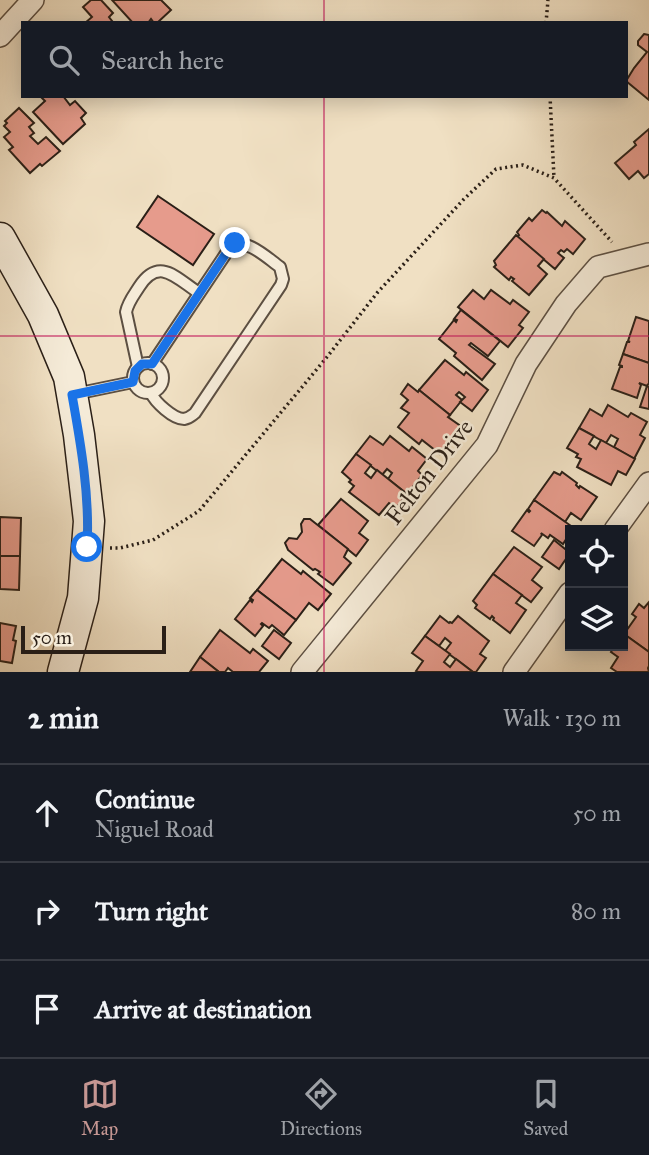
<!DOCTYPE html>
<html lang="en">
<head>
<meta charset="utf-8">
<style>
  body { margin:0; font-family:"IM FELL Great Primer",serif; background:#20242c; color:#f1f3f6 }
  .controls { position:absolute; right:21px; bottom:21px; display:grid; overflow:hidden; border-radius:0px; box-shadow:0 4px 18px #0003 }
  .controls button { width:63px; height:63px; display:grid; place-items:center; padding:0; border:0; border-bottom:2px solid #363941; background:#171b24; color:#f1f3f6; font:35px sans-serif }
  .scale { position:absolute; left:21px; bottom:18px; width:145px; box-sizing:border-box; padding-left:7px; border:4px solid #2a1f17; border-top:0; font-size:19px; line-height:24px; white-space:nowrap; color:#2a1f17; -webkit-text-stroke:5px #f5ebd8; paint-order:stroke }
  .stop { position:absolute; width:21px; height:21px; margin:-16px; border:5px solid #1a73e8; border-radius:50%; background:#fff }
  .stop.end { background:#1a73e8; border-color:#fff; box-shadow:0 2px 7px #0008 }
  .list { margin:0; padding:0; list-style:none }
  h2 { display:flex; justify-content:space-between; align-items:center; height:91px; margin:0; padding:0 28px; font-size:30px }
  h2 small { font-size:23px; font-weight:400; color:#9ea1a6 }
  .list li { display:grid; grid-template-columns:46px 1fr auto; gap:21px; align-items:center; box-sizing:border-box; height:98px; padding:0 28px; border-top:2px solid #363941 }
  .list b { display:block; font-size:26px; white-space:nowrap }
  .list p { margin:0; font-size:23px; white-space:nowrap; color:#9ea1a6 }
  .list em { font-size:23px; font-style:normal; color:#9ea1a6 }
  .icon { flex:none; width:38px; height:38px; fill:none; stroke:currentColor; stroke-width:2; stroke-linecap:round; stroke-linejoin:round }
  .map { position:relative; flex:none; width:649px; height:672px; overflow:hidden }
  .search { position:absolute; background:#171b24; box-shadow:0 4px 18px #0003; left:21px; right:21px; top:21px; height:77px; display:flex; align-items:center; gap:18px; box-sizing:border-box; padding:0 24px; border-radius:0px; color:#9ea1a6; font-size:26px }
  .sheet { height:385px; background:#171b24 }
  nav { display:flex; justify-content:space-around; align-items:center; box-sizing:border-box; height:98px; border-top:2px solid #363941; background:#171b24; font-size:19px; color:#9ea1a6 }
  nav a { display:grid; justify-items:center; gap:4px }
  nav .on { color:#c59692 }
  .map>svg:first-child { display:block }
  .building { fill:#e69b8c; stroke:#2a1f17; stroke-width:2 }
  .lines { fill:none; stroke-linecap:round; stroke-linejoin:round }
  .service-casing { stroke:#5c4f42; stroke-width:14 }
  .minor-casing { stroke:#5c4f42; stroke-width:24 }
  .secondary-casing { stroke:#2a1f17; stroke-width:33 }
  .path { stroke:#2a1f17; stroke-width:3.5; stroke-dasharray:2 3.5; stroke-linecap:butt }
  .service { stroke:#f5ebd8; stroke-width:10 }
  .minor { stroke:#f5ebd8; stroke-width:21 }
  .secondary { stroke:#f5ebd8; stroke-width:30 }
  .route { stroke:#1a73e8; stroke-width:9 }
  .grid { fill:none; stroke:#c2185b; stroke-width:2; stroke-opacity:0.55 }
  .labels { text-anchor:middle; stroke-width:5; stroke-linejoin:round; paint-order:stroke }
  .street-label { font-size:24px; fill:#2a1f17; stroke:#f5ebd8 }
</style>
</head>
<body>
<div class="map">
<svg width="649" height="672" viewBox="0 0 649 672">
  <rect width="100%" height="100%" fill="#f0e0c3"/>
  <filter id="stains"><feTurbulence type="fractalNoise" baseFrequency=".00286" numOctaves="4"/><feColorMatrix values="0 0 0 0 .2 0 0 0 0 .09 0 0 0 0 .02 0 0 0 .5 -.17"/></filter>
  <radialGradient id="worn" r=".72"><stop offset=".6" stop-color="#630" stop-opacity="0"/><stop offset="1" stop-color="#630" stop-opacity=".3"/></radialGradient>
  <!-- building -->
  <g class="building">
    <polygon points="91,0 101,0 113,13 109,17 112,21 110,23 85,23 92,17 83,7"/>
    <polygon points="112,0 161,0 171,10 157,23 154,23 151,19 148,23 133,23"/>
    <polygon points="644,34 649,35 649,100 626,81 634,68 647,52 638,45 638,41"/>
    <polygon points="40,96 63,96 70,105 75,101 86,113 81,118 85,124 63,144 33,112 45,101"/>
    <polygon points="19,108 34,123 29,127 34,133 30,136 38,144 46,137 60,151 42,166 40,164 30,173 9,150 13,147 4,137 10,132 4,126 7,123 5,121"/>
    <polygon points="649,129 649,174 644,178 638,171 629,179 615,163 636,145 634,142"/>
    <polygon points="158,196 214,234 193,265 137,227"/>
    <polygon points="542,210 546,213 547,212 562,226 565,221 585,239 573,254 567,249 564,252 561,250 558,253 564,258 555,269 517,237 519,235 517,232 529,218 532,221"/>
    <polygon points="516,235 544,259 538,266 547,274 529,295 512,281 514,279 511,277 509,280 494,267 496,265 494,261"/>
    <polygon points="473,290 484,299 491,290 510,304 513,300 529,312 519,325 523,328 508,347 458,307"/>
    <polygon points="461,310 500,341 488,356 471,343 469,345 495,364 482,380 454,356 456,353 439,339 454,320 456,322 457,320 454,319"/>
    <polygon points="636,317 649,321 649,363 623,354 627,342 630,342 628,341"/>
    <polygon points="623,354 649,363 649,383 647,386 639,383 641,385 637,398 612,389 620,367 622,367 622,366 619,365"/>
    <polygon points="445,360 464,375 466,372 488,390 472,411 460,402 465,397 459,392 456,395 462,400 450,415 419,390"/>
    <polygon points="408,384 418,392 419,390 450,415 448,417 462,427 440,454 422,440 419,444 398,427 409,413 401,408 408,400 401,394"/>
    <polygon points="647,386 649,387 649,409 640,407"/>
    <polygon points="608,405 628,417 631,413 647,422 640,435 645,438 634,459 614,447 618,439 611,435 606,443 579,428 590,409 602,416"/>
    <polygon points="579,428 594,436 589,444 596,449 601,440 635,459 626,475 618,471 611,485 577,467 581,459 576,457 578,454 567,448"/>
    <polygon points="370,436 383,445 390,436 409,451 412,447 427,459 418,471 422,475 407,494 388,479 392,473 387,469 382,475 356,454"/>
    <polygon points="356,454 371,465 365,473 371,478 377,470 407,494 396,508 389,503 379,515 349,492 354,486 349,482 351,480 342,472"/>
    <polygon points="554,472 560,475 562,472 577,483 576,485 579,488 580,486 597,497 581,520 571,513 565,522 534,500"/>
    <polygon points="341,499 368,521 359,533 368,540 356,556 318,525"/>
    <polygon points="534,500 574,528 570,530 570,533 563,544 550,535 548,538 541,533 542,535 534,546 512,531 527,510 529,512 530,511 528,509"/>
    <polygon points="0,517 21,518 20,556 0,556"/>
    <polygon points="304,519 310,519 348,549 344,557 351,563 333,585 318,574 320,572 315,569 313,570 288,550 285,543 289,538 297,539 302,532 301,524"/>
    <polygon points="554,540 570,553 559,569 542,557"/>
    <polygon points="514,547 542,567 532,580 542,588 531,602 493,574"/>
    <polygon points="0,556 20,556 19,590 0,589"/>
    <polygon points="282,559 301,574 303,571 331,594 318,610 309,603 296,620 257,590"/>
    <polygon points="493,574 522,595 516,603 526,610 510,633 493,620 494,618 492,616 490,619 475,608 477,605 473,601"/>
    <polygon points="257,590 296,620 284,635 272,625 269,628 262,623 261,624 263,626 255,636 235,619 250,600 252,602 253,600 250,598"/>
    <polygon points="649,602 649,652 624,634 636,617 632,614 639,604 644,608"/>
    <polygon points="440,616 449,623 450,622 452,623 458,616 489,641 480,654 486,658 476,672 473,672 445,651 451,643 445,638 439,646 425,636"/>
    <polygon points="0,623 16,626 13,640 16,641 12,663 0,661"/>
    <polygon points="220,630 250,653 253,649 268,661 259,672 233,672 228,668 225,672 219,672 200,657"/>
    <polygon points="274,630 291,643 279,659 262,646"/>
    <polygon points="624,634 649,652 649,666 648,668 649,672 617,672 611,668 618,657 611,652 615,646 623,646"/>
    <polygon points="425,636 450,654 444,662 450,667 456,659 473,672 418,672 416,671 423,661 412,653"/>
    <polygon points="200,657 219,672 190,672"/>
  </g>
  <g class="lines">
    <defs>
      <g id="service">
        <circle cx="148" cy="378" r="15"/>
        <path d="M138,367L126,312C128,302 134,295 139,287C159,256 176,278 199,293"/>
        <path d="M151,393C155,402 173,419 184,419C190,418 191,416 195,413L281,285L283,279L280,267C266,257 247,238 231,246L152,364"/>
        <polyline points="75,394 133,382"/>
      </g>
      <g id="minor">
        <polyline points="0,36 33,0"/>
        <polyline points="615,530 649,483"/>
        <polyline points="302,672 487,445 526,364 566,304 598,267 649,254"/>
        <polyline points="514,672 570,593"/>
      </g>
      <polyline id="secondary" points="0,238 43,315 69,377 79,435 89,521 87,547 83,598 63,672"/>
    </defs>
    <!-- service casing -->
    <use href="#service" class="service-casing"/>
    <!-- minor casing -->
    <use href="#minor" class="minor-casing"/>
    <!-- secondary casing -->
    <use href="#secondary" class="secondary-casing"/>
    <!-- path -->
    <g class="path">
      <polyline points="546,23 548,0"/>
      <polyline points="550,96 554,178"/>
      <polyline points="110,548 120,548 153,540 199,511 327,357 377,293 464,199 496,169 523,165 554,178 612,242"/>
    </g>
    <!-- service -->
    <use href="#service" class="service"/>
    <!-- minor -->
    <use href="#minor" class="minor"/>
    <!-- secondary -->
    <use href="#secondary" class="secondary"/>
  </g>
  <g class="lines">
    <!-- route -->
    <path class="route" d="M87,547C90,497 81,445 72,395L133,382L135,371L142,364H152L231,246L235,243"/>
  </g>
  <!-- grid -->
  <path class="grid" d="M324,0V23M324,96V672M0,336H649"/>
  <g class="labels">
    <!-- street labels -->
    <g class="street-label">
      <text transform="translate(429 472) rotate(-52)" y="8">Felton Drive</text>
    </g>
  </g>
  <rect width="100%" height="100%" filter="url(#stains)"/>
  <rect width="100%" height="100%" fill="url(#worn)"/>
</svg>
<div class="controls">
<button><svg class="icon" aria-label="locate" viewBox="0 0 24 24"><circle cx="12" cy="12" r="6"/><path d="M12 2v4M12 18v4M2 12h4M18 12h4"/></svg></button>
<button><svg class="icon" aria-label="layers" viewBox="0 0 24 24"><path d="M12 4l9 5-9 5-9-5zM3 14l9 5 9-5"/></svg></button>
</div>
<div class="scale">50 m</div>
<div class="stop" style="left:87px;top:547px"></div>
<div class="stop end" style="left:235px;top:243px"></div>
<div class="search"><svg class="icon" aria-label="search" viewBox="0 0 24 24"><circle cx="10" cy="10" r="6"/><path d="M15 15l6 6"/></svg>Search here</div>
</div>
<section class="sheet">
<h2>2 min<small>Walk · 130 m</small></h2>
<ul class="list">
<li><svg class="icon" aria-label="ahead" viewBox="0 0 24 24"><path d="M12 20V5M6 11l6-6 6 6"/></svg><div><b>Continue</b><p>Niguel Road</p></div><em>50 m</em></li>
<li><svg class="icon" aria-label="right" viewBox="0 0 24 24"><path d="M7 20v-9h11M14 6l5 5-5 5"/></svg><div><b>Turn right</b></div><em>80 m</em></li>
<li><svg class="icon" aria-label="arrive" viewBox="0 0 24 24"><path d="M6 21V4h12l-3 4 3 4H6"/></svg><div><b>Arrive at destination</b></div></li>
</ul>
</section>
<nav>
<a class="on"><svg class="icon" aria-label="map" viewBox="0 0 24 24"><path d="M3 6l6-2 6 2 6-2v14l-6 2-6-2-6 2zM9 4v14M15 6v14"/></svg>Map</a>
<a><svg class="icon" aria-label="directions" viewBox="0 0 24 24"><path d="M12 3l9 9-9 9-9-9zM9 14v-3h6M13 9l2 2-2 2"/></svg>Directions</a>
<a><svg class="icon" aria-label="saved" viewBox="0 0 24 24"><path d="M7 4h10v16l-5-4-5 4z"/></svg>Saved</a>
</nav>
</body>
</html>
